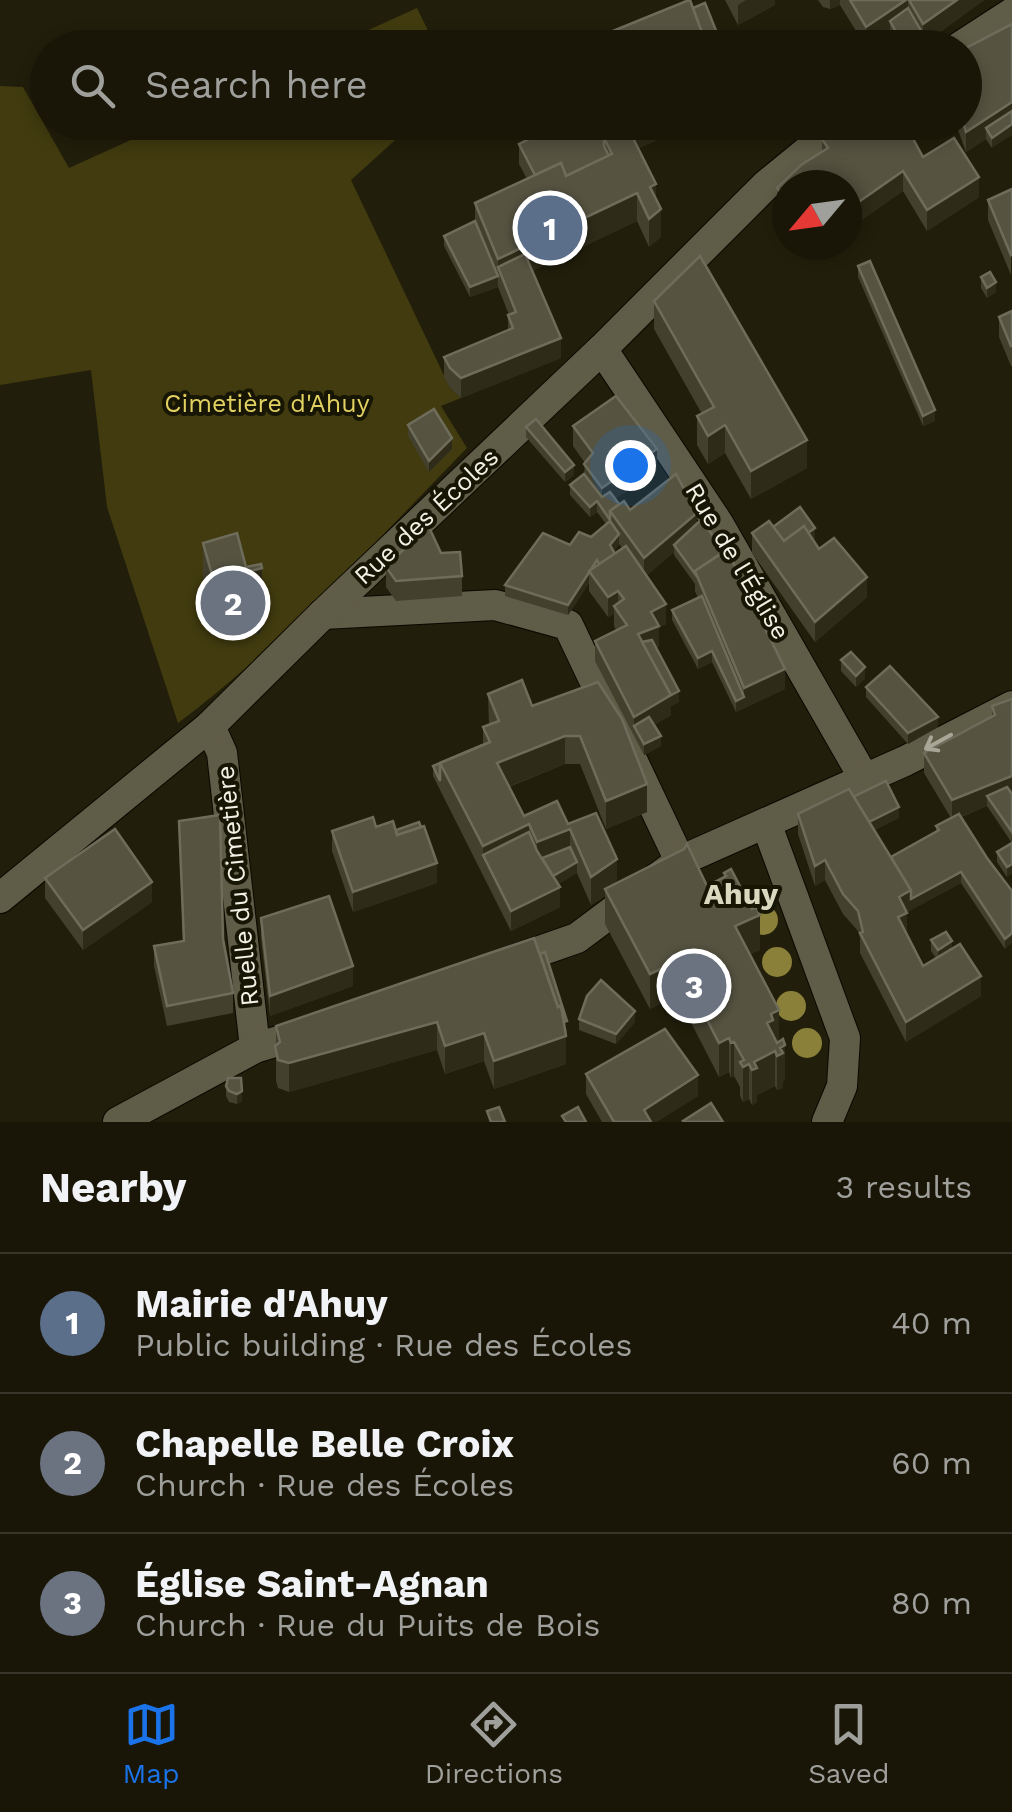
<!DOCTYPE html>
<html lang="en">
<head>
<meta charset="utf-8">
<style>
  body { margin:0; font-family:"Work Sans",sans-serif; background:#221f12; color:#f1f3f6 }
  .compass { position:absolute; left:772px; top:170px; width:90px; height:90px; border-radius:50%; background:#191608; box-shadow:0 5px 15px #0003; rotate:241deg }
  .you { position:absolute; left:630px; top:465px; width:35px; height:35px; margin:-25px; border:8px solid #fff; border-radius:50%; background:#1a73e8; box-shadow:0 0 0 15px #1a73e833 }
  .badge { display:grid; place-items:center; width:65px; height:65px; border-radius:50%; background:#1a73e8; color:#fff; font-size:32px; font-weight:700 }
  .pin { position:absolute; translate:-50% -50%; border:5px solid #fff; box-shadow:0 2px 10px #0006 }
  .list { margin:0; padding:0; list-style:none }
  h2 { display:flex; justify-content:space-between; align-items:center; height:130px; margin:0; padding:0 40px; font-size:42px }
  h2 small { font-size:32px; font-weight:400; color:#9f9f9c }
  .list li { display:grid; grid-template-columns:65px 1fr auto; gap:30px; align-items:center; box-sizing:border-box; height:140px; padding:0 40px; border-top:2px solid #373529 }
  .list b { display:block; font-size:38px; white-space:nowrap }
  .list p { margin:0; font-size:32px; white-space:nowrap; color:#9f9f9c }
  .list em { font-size:32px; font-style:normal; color:#9f9f9c }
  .icon { flex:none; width:55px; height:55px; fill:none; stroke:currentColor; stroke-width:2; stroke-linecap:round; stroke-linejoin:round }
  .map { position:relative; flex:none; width:1012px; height:1122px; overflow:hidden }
  .search { position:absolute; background:#191608; box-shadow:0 5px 15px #0003; left:30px; right:30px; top:30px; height:110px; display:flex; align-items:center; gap:25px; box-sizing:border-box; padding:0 35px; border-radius:55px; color:#9f9f9c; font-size:38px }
  .sheet { height:550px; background:#191608 }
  nav { display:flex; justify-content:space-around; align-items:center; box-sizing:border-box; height:140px; border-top:2px solid #373529; background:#191608; font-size:28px; color:#9f9f9c }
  nav a { display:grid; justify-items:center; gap:5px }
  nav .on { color:#1a73e8 }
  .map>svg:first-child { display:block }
  .green { fill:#413b0f }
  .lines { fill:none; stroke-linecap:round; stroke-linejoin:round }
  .street-casing { stroke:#0a0800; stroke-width:32 }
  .street { stroke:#5f5c47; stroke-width:30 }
  .tree { fill:#8b803a }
  .wall { fill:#43402e; fill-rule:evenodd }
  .shaded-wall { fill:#2e2b18 }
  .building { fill:#565341; stroke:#6e6c5b; stroke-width:2.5 }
  .oneway { stroke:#a8a696 }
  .labels { text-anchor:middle; stroke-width:8; stroke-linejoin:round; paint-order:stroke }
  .park-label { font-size:25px; fill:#e2d161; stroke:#171504 }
  .street-label { font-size:25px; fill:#f2f1e5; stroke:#171504 }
  .quarter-label { font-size:30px; font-weight:bold; fill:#dbd8c0; stroke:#171504 }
</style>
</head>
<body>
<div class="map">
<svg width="1012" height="1122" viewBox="0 0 1012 1122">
  <rect width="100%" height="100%" fill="#211e0b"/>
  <!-- green -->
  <g class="green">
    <polygon points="417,8 436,47 331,47"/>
    <path d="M0,86L23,87L69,168L168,123H414L351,180L450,388L461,398L441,406L467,448C374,543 285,643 178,723L107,507L91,370L0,385Z"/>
  </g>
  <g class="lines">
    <defs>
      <g id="street">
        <polyline points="958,48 1012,13"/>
        <polyline points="602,349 718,523 864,778"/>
        <polyline points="323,614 495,605 568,625 680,861"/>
        <polyline points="210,726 222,753 255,1048"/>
        <polyline points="766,823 845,1038 842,1086 827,1122"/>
        <polyline points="0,898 210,726 323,614 602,349 766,185 843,122"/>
        <polyline points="500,965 577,938 680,861 905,761 1012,706"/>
        <polyline points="118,1122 255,1048 315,1030"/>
      </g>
    </defs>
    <!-- street casing -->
    <use href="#street" class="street-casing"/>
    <!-- street -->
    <use href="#street" class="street"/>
  </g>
  <!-- trees -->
  <g class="tree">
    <circle cx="763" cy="920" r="15"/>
    <circle cx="777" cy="962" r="15"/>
    <circle cx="791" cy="1006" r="15"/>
    <circle cx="807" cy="1043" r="15"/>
  </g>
  <!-- wall -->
  <g class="wall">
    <polygon points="725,0 775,0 775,5 738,25"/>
    <polygon points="818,0 984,0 918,48 899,48 890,31 866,47 840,5 830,9 823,7"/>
    <polygon points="1012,24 992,148 986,139 966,152 955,122 964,122"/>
    <polygon points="687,122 687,128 638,148 656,200 661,237 649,247 637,221 532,271 561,358 461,398 450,388 444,377 444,357 508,330 508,315 509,315 498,287 470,297 444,246 444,236 475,221 475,203 527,179 519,164 519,144"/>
    <polygon points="822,139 923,157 979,197 927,231 903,191 847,230 847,185 787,185 787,223 777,208 777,188 822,152"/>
    <polygon points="1012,189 1011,275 988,220 988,200"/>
    <polygon points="802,245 825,245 809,256"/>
    <polygon points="858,266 935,421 923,426 858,277"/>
    <polygon points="981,277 996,292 987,298 981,288"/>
    <polygon points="654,301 807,468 751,499 725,453 708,464 697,445 697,416 702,414 654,329"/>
    <polygon points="1012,311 1012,366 1011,366 999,337 999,317"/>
    <polygon points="408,425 452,449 429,472 408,436"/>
    <path d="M573,426L657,469L615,499L619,504L630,510L697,524L785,689L736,712L712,662L698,669L672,620V610L698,598L695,591V584L674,555V552L646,576L666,624L659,627V646L656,648L679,702L671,706V715L654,725L661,746L644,755L595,661V641L616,630L614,626V614L608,617L589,591V583L568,615L505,596V585L570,545L591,537L606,524L597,512L590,517L570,495V485L584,474L585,463L573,446ZM619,544L623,549L615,554L614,551Z"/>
    <polygon points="526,427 574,475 565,482 526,437"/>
    <polygon points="773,527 815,538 813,540 819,549 867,597 815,642 752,553 752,533"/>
    <polygon points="203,543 246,567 262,603 261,603 261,631 257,635 250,629 220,637 203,578"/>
    <polygon points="441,553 462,576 462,596 396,601 386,587 386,567"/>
    <polygon points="841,660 865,678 856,687 841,671"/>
    <polygon points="598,682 647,812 606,829 580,764 565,764 509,787 524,816 568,824 617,883 707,886 724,877 724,873 760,950 750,954 779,1041 785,1080 783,1081 783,1088 777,1090 775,1086 757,1095 757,1102 752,1105 749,1099 743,1102 740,1096 740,1087 734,1076 731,1078 729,1072 719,1077 683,1007 674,1010 665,1001 650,1009 605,924 605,896 591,905 577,873 558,884 560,907 511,931 433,776 433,766 483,745 483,727 489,725 488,694 532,706"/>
    <polygon points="866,687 938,727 908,744 866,697"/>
    <polygon points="1012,699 1012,843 987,806 961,817 987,858 1012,891 1005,949 961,883 907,912 906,933 923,966 936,958 931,951 931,940 952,949 981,996 906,1042 860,953 860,938 858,931 843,914 825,880 815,886 798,834 798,814 853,797 899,818 874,830 891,857 936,832 936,826 951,818 924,773 924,753 992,717 992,706"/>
    <polygon points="179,821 233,993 233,1013 167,1026 154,966 154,946 183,941"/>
    <polygon points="376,827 396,830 437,883 353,912 332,851 332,831"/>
    <polygon points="1012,843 1007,877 997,862 997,852"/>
    <polygon points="45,878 152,902 83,950 45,898"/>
    <polygon points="261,918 353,986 270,1016 261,938"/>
    <polygon points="534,938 567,1031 565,1032 566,1064 494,1089 484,1061 445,1074 437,1050 289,1092 278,1088 276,1081 276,1026"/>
    <polygon points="579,1019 635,1022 616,1044 579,1030"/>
    <polygon points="586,1074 698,1096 656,1122 602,1122 586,1094"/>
    <polygon points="228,1078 242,1101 237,1104 229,1102 226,1096 226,1086"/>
  </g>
  <!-- shaded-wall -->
  <g class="shaded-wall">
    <polygon points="746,0 775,0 775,5 738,25 738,5"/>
    <polygon points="830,0 840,0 840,5 830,9"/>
    <polygon points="906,0 908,0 908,18 890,21 890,31 866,47 866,27"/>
    <polygon points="957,0 984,0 918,48 904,48 923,34 923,24"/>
    <polygon points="703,35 719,38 719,48 671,48"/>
    <polygon points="1012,102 1012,122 986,128 986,139 966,152 966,132"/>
    <polygon points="651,122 687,122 687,128 626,153 626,133"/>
    <polygon points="1012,124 1012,135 992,148 992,138"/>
    <polygon points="903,171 903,191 847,230 847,210"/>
    <polygon points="979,177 979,197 927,231 927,210"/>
    <polygon points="656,184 656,212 650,187"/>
    <polygon points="637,193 637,221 505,284 498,267 498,259"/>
    <polygon points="661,209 661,237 649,247 649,219"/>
    <polygon points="809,245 825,245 809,256"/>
    <polygon points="498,276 498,287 470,297 470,287"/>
    <polygon points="996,282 996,292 987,298 987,288"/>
    <polygon points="561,338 561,358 461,398 461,378"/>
    <polygon points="935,410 935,421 923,426 923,416"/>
    <polygon points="725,425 725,453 708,464 708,436"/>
    <polygon points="452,438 452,449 429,472 429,461"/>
    <polygon points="807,440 807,468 751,499 751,471"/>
    <polygon points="657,449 657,469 602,508 602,488"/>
    <polygon points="574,465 574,475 565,482 565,472"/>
    <polygon points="597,501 597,512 590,517 590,507"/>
    <polygon points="697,513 697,533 674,545 674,552 644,578 644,558"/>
    <polygon points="815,528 815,538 784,561 784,550"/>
    <polygon points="619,534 619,545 610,556 610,545"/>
    <polygon points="262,568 261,631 257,635 257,600 250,595 250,629 220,637 220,603 247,572"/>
    <polygon points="589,572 589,583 568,615 568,605"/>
    <polygon points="867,577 867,597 815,642 815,622"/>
    <polygon points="618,591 618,611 614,606 614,614 608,617 608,597"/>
    <polygon points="666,604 666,624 659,627 659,646 642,652 638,634 651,612"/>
    <polygon points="712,651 712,662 698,669 698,658"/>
    <polygon points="865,667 865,678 856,687 856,676"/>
    <polygon points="785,669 785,689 744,708 744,688"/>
    <polygon points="679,691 679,702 671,706 671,715 638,734 634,726 634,737 634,717"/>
    <polygon points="744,697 744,708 736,712 736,701"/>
    <polygon points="938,717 938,727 908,744 908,733"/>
    <polygon points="565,736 565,764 497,791 497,763"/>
    <polygon points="661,736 661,746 644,755 644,744"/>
    <polygon points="1012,776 1012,796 987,796 987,806 952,820 952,800"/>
    <polygon points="647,784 647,812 606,829 606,801"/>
    <polygon points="899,807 899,818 864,834 864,824"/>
    <polygon points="529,824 529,852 483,855 483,875 483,846"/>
    <polygon points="570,829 570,857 537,860 537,842"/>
    <polygon points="617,859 617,887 605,889 605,896 591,905 591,877"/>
    <polygon points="825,860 825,880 815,886 815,866"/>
    <polygon points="577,862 577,873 550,889 550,879"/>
    <polygon points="437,863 437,883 353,912 353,892"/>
    <polygon points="1012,864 1012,874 1007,877 1007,867"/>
    <polygon points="961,872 961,883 911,910 911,899"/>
    <polygon points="152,882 152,902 83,950 83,930"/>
    <polygon points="560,887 560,907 511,931 511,911"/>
    <polygon points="911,890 911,910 899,916 907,913 907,933 898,937 899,897"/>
    <polygon points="760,915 760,950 735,960 735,926"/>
    <polygon points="1012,933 1012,943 1005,949 1005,939"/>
    <polygon points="952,941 952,951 938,960 938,950"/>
    <polygon points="353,966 353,986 270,1016 270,996"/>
    <polygon points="665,967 665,1001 650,1009 650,974"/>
    <polygon points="683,973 683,1007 674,1010 674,975"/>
    <polygon points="981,976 981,996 906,1042 906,1022"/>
    <polygon points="779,1010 779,1044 775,1051 775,1086 757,1095 757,1102 752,1105 752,1070 754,1062 771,1014"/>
    <polygon points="635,1011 635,1022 616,1044 616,1034"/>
    <polygon points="437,1022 437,1050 289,1092 289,1063"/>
    <polygon points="484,1033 484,1061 445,1074 445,1046"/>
    <polygon points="566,1036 566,1064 494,1089 494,1061"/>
    <polygon points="729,1038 729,1072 719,1077 719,1043"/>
    <polygon points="734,1042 734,1076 731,1078 731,1043"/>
    <polygon points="785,1045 785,1080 783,1081 783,1088 777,1090 777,1056 780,1048"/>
    <polygon points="749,1064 749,1099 743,1102 743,1067"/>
    <polygon points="698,1075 698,1096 656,1122 644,1122 644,1110"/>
    <polygon points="242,1091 242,1101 237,1104 237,1094"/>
  </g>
  <!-- building -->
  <g class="building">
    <polygon points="689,0 690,0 703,35 671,48 583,48 581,44"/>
    <polygon points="850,0 906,0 866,27"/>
    <polygon points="909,0 957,0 923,24"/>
    <polygon points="705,3 719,38 703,45 703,35 693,8"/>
    <polygon points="908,8 923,34 904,46 890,21"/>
    <polygon points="1012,24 1012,102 966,132 963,122 964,122 964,49"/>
    <polygon points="1012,111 1012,124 992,138 986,128"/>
    <polygon points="563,122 651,122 629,131 626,124 604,138 604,146 609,156 566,176 561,163 535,175 519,144"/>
    <polygon points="830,122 904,122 923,157 954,138 979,177 927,210 903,171 847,210 847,185 787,185 787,203 777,188 801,165 828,148 822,139 827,125"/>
    <polygon points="626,124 656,184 650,187 661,209 649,219 637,193 498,259 475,203 561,163 566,176 612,154 604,138"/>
    <polygon points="1012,189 1012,254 1011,255 988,200"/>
    <polygon points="475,221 498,276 470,287 444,236"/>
    <polygon points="525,254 561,338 461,378 450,368 444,357 513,328 508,315 516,312 498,267"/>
    <polygon points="700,256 807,440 751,471 725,425 708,436 697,416 714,407 654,301"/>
    <polygon points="870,261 935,410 923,416 858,266"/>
    <polygon points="990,272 996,282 987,288 981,277"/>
    <polygon points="1012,311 1012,346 1011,346 999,317"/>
    <polygon points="616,396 657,449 602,488 584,464 593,453 573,426"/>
    <polygon points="434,409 452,438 429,461 408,425"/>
    <polygon points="536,419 574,465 565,472 526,427"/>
    <polygon points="584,474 602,497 610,492 619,504 610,511 610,520 597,501 590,507 570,485"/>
    <polygon points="676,474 697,513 644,558 610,511 624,501 630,510"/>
    <polygon points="800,507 815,528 808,533 804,526 784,541 773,527"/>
    <polygon points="702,519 723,552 695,571 695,574 674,545"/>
    <polygon points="610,521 619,534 610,545 615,554 599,564 597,560 568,605 505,585 543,533 570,545 579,532 591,537"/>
    <polygon points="769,521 784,541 804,526 819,549 834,538 867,577 815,622 752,533"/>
    <polygon points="428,525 441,553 460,552 462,576 396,581 386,567"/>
    <polygon points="237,533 246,567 261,564 262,568 247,572 251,590 261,596 257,600 250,595 220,603 203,543"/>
    <polygon points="626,546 666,604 651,612 659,626 638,634 671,695 634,717 595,641 627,625 614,606 624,599 618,591 608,597 589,571"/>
    <polygon points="727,550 785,669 744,688 695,571"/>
    <polygon points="702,596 744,697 736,701 712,651 698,658 672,610"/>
    <polygon points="652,640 679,691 667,697 671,695 642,642"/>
    <polygon points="851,652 865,667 856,676 841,660"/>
    <polygon points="890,666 938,717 908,733 866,687"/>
    <polygon points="522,680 532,706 598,682 622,719 647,784 606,801 580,736 565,736 497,763 524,816 557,801 568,824 596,813 617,859 591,877 570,829 537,842 529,824 483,846 440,763 490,742 483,727 499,721 488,694"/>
    <polygon points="1012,699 1012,776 952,800 924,753 995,715 992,706"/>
    <polygon points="649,717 661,736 644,744 634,726"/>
    <polygon points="483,745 440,763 440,781 433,766"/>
    <polygon points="886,781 899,807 869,822 853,797"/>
    <polygon points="1007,787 1012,794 1012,832 987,796"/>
    <polygon points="849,789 911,890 899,897 907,913 898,917 923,966 960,944 981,976 906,1022 860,933 863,932 858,911 843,894 825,860 815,866 798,814"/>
    <polygon points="959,814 987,858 1012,891 1012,933 1005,939 961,872 911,899 911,890 891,857 939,830 936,826"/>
    <polygon points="220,815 223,939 233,993 167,1006 154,946 184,941 179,821"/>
    <polygon points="373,817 376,827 393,821 397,835 424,826 437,863 353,892 332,831"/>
    <polygon points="419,822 421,827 397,835 396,830"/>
    <polygon points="115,829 152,882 83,930 45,878"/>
    <polygon points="529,832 537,851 560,887 511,911 483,855"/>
    <polygon points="1012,843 1012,864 1007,867 997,852"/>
    <polygon points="687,844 707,886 726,876 724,873 731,869 752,909 756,907 760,915 735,926 779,1010 771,1014 773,1020 767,1023 777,1043 783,1039 785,1045 780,1048 783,1053 777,1056 775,1051 754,1062 757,1068 752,1070 749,1064 743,1067 740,1062 744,1060 734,1042 731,1043 729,1038 719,1043 683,973 674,975 665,967 650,974 605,889 684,849"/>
    <polygon points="570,847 577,862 553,876 542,858"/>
    <polygon points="329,896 353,966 270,996 261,918"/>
    <polygon points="946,932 952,941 938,950 931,940"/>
    <polygon points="534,938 558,1007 561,1005 566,1036 494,1061 484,1033 445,1046 437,1022 289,1063 278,1060 275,1046 280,1042 276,1026"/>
    <polygon points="545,952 567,1021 564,1022 561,1005 558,1007 540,954"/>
    <polygon points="601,980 635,1011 616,1034 579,1019 587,996"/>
    <polygon points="665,1029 698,1075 644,1110 651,1122 614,1122 586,1074"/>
    <polygon points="228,1078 241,1078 242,1091 237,1094 229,1091 226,1086"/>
    <polygon points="711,1103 723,1122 684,1122 683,1121"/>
    <polygon points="499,1107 505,1122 491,1122 487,1111"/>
    <polygon points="578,1107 586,1122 566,1122 562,1116"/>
  </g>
  <!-- one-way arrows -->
  <defs><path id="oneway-shaft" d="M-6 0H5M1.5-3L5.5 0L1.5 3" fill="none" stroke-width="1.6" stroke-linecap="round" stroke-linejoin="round" transform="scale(2.5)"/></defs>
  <use class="oneway" href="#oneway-shaft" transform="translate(938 742) rotate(151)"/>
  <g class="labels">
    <!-- park labels -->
    <g class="park-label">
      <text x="267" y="412">Cimetière d'Ahuy</text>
    </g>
    <!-- street labels -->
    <g class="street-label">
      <text transform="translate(426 516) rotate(-43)" y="9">Rue des Écoles</text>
      <text transform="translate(738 561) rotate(59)" y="9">Rue de l'Église</text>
      <text transform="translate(237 886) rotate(-96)" y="9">Ruelle du Cimetière</text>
    </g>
    <!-- quarter labels -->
    <g class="quarter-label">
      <text x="741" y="904">Ahuy</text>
    </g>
  </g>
</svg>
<svg class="compass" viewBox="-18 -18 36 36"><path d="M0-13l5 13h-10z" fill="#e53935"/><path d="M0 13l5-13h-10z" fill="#9f9f9c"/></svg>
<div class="you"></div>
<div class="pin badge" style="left:550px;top:228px;background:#5c6f8a">1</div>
<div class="pin badge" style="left:233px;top:603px;background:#6b7280">2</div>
<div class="pin badge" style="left:694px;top:986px;background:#6b7280">3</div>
<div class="search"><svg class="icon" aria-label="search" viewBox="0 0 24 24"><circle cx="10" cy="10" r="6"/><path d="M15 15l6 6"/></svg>Search here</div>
</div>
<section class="sheet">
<h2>Nearby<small>3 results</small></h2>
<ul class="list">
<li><span class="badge" style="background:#5c6f8a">1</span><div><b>Mairie d'Ahuy</b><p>Public building · Rue des Écoles</p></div><em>40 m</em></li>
<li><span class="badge" style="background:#6b7280">2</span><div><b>Chapelle Belle Croix</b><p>Church · Rue des Écoles</p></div><em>60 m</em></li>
<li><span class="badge" style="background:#6b7280">3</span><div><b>Église Saint-Agnan</b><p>Church · Rue du Puits de Bois</p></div><em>80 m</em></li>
</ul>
</section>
<nav>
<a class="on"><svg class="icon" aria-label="map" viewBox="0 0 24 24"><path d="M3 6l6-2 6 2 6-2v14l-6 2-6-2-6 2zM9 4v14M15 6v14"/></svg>Map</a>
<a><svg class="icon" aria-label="directions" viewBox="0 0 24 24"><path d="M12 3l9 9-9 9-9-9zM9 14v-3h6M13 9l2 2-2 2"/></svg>Directions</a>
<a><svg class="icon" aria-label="saved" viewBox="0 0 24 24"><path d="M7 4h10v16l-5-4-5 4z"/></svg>Saved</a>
</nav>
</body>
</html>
